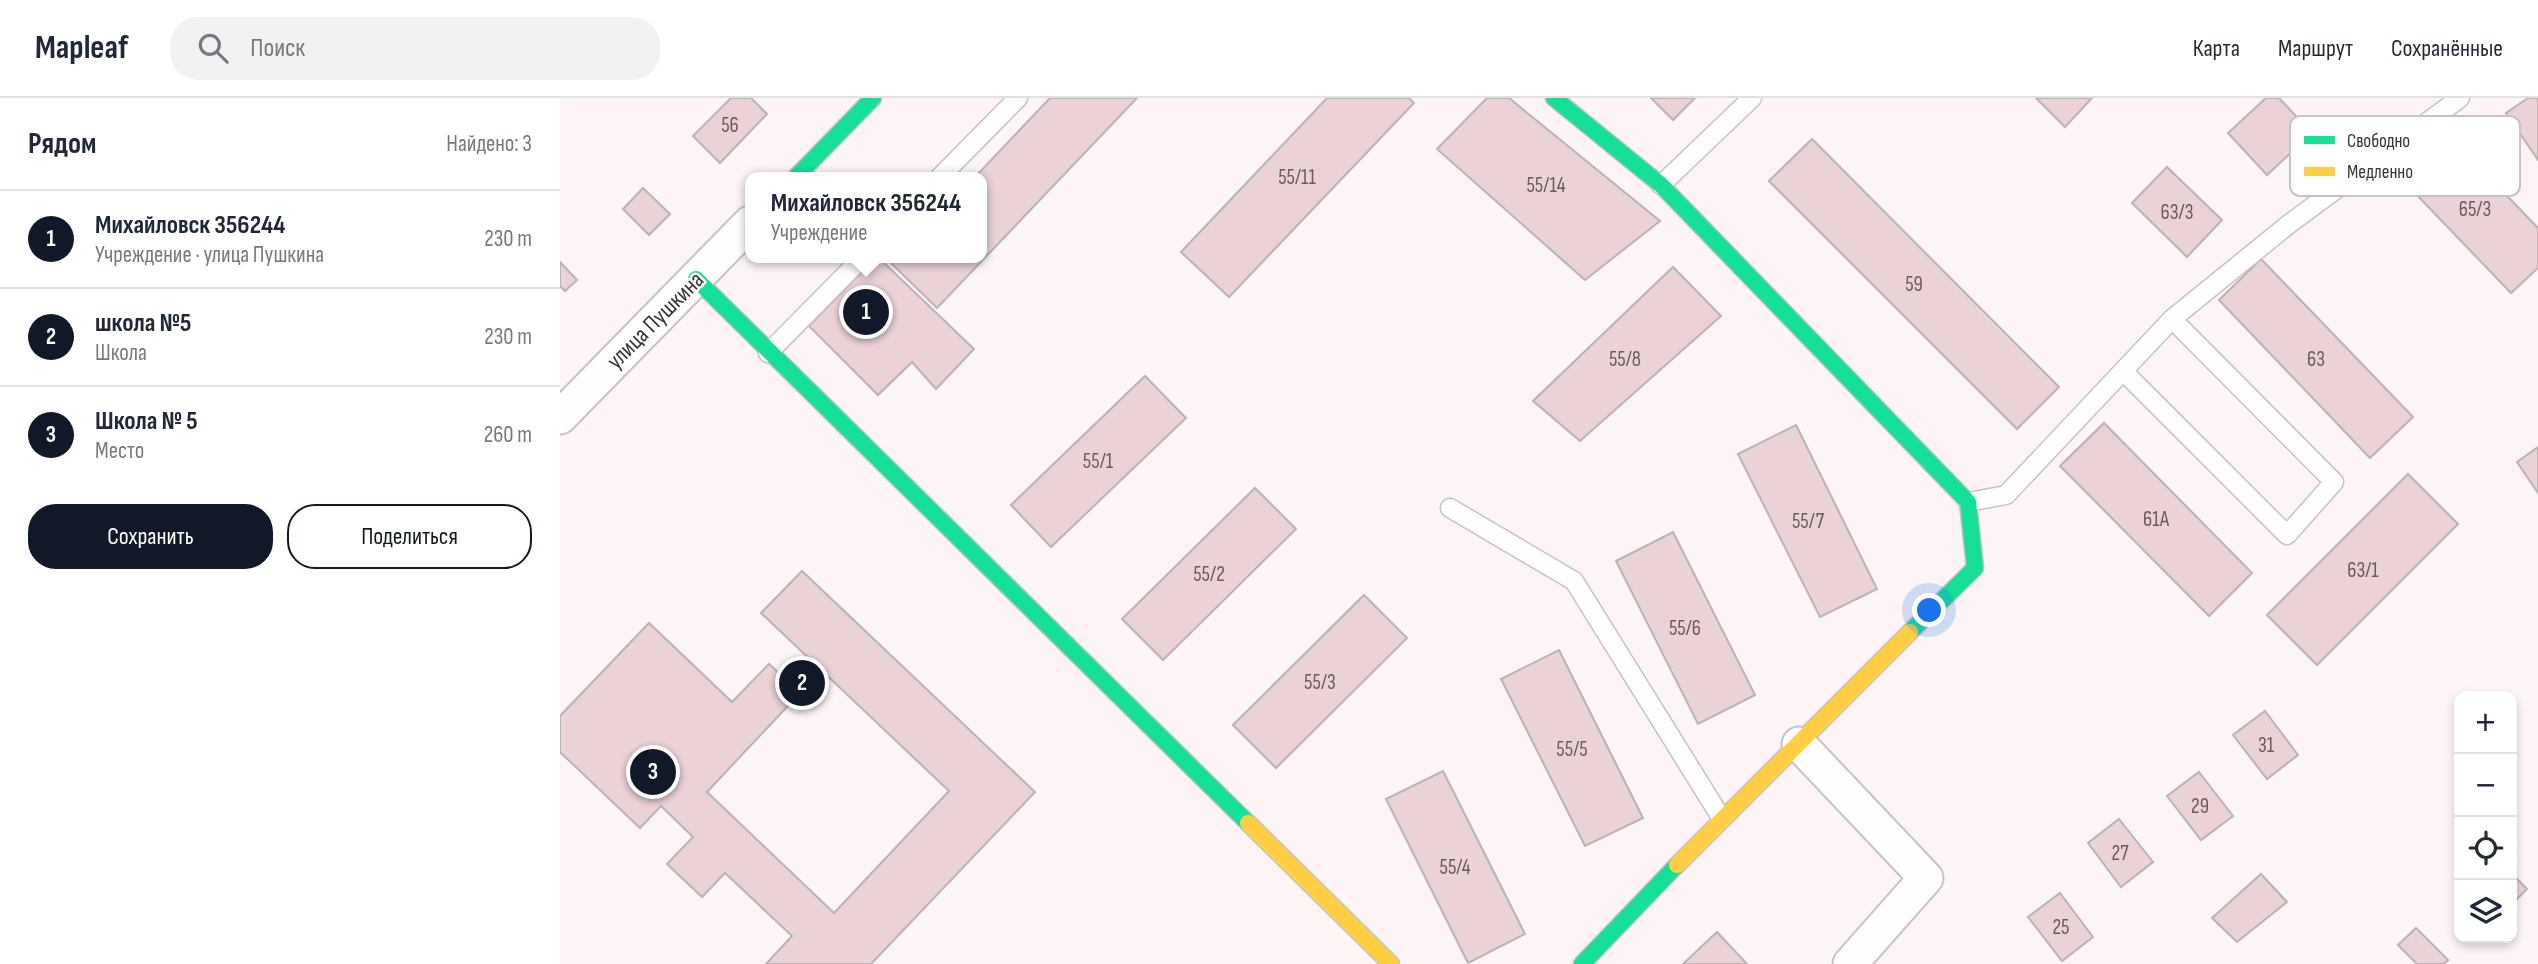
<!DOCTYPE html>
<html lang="ru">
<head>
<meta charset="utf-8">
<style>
  body { margin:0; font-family:"Sofia Sans Condensed",sans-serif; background:#f2f2f3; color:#1f2937 }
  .controls { position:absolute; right:21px; bottom:21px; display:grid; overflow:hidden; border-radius:14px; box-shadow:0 4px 10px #0003 }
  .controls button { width:63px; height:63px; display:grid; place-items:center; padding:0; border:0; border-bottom:2px solid #e0e1e3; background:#fff; color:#1f2937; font:35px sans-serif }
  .you { position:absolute; left:1370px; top:513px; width:24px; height:24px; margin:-18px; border:5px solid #fff; border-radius:50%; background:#1a73e8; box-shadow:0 0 0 10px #1a73e833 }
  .badge { display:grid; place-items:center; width:46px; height:46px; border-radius:50%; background:#111827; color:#fff; font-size:23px; font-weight:700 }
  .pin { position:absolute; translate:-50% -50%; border:4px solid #fff; box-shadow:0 2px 7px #0006 }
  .popup { position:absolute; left:185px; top:74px; width:242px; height:91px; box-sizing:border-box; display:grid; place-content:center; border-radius:14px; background:#fff; filter:drop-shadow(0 2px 5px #0005); font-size:23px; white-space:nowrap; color:#747a83 }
  .popup b { font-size:26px; color:#1f2937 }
  .popup::after { content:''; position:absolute; left:50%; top:100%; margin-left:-14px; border:14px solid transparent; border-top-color:#fff }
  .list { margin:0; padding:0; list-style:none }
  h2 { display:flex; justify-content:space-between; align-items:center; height:91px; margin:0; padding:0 28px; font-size:30px }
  h2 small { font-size:23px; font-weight:400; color:#747a83 }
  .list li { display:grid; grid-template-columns:46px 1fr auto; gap:21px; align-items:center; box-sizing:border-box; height:98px; padding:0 28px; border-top:2px solid #e0e1e3 }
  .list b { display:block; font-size:26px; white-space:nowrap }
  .list p { margin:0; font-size:23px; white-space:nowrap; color:#747a83 }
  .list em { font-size:23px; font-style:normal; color:#747a83 }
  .actions { display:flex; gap:14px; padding:21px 28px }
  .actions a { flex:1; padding:16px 0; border:2px solid #111827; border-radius:28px; text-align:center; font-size:24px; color:#111827 }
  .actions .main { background:#111827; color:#fff }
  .icon { flex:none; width:38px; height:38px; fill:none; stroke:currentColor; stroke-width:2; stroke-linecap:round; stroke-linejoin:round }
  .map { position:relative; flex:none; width:1978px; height:866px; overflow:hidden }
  header { display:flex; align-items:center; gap:42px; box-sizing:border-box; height:98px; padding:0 35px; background:#fff; border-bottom:2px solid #e0e1e3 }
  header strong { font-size:33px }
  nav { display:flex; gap:38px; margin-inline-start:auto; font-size:24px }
  .search { width:490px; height:63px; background:#f2f2f3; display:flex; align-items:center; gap:18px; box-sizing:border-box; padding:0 24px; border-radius:28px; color:#747a83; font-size:26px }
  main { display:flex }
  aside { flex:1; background:#fff }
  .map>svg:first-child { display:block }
  .building { fill:#ead2d7; stroke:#b9b3b4; stroke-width:2 }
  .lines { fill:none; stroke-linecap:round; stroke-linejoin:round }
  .lane-casing { stroke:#c9c2c4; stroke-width:21 }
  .street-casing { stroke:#c9c2c4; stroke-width:37 }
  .fast-casing { stroke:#c9c2c4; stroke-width:19 }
  .slow-casing { stroke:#c9c2c4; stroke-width:19 }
  .lane { stroke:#fffdfe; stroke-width:18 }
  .street { stroke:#fffdfe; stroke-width:33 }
  .fast { stroke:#16e098; stroke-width:16 }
  .slow { stroke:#ffcf43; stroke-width:16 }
  .labels { text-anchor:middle; stroke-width:5; stroke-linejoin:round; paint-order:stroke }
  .number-label { font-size:21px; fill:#675c5e }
  .street-label { font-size:24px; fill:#3b3435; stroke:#fff }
  .key { fill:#fff; stroke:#c4c2c2; stroke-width:2 }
  .key-label { font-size:19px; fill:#3b3435 }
</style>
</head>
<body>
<header>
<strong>Mapleaf</strong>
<div class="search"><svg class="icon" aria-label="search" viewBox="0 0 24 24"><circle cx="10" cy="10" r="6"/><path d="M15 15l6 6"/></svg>Поиск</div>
<nav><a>Карта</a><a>Маршрут</a><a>Сохранённые</a></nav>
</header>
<main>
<aside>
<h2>Рядом<small>Найдено: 3</small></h2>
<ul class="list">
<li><span class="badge">1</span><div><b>Михайловск 356244</b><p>Учреждение · улица Пушкина</p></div><em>230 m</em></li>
<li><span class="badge">2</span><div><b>школа №5</b><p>Школа</p></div><em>230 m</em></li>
<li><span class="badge">3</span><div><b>Школа № 5</b><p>Место</p></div><em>260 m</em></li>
</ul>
<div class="actions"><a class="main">Сохранить</a><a>Поделиться</a></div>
</aside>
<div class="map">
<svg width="1978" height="866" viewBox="0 0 1978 866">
  <rect width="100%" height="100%" fill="#fcf4f5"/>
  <!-- building -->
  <g class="building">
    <polygon points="171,0 191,0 207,16 160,65 133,38"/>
    <polygon points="490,0 577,0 377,210 332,166 338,160 422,160 422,79 415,79"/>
    <polygon points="767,0 849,0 854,5 669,199 621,154"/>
    <polygon points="927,0 949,0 1100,123 1025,182 877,51"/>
    <polygon points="1091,0 1135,0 1113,22"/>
    <polygon points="1476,0 1532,0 1505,29"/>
    <polygon points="1706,0 1719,0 1752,35 1707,77 1668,35"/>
    <polygon points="1968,0 1978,0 1978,62 1946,15"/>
    <polygon points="1252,41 1499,289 1457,331 1209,83"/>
    <polygon points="1898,47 1978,130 1978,170 1951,195 1852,92"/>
    <polygon points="1607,69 1662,122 1627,159 1572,105"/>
    <polygon points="83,90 110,116 89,137 63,111"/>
    <polygon points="315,160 319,160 414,251 376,291 352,264 318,297 249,228"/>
    <polygon points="1701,161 1853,319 1810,360 1659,202"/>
    <polygon points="0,164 17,182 5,193 0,188"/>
    <polygon points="1113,169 1161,218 1020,343 973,303"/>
    <polygon points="585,278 626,320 491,449 451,407"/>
    <polygon points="1544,325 1692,475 1649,518 1500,368"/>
    <polygon points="1236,327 1317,491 1260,519 1178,356"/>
    <polygon points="1978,349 1978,395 1957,364"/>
    <polygon points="1848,376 1898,426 1757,567 1707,517"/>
    <polygon points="695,390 736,431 603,562 562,521"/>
    <polygon points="1113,434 1195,597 1138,626 1056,463"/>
    <polygon points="242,473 475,694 311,866 206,866 232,838 165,775 142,799 107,766 133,739 101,708 80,730 0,654 0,618 89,525 172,604 209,566 240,595 147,694 274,815 389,693 201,515"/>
    <polygon points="804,497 847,540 716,670 673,627"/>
    <polygon points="999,552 1083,720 1025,748 941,581"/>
    <polygon points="1705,613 1738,657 1707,681 1673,637"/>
    <polygon points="883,673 965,836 908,865 826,701"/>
    <polygon points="1639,674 1673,718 1641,742 1607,698"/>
    <polygon points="1559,721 1593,764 1561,789 1528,745"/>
    <polygon points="1701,776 1727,804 1677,844 1652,820"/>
    <polygon points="1952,776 1967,791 1952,806"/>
    <polygon points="1500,795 1533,839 1502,863 1468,819"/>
    <polygon points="1856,830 1888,862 1884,866 1857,866 1838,847"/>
    <polygon points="1157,834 1187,866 1123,866"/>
  </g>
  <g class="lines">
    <defs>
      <g id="lane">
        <polyline points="380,79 458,0"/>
        <polyline points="1101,87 1192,0"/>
        <polyline points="208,255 302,160"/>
        <polyline points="1563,273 1727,437 1774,384 1612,221"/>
        <polyline points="1408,404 1446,397 1612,221 1729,126 1900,0"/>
        <polyline points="890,410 1014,483 1162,721"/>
      </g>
      <g id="street">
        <polyline points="0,319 190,125"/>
        <polyline points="1239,646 1366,780 1290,866"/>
      </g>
      <g id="fast">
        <polyline points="994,0 1101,87 1408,404 1415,470 1350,534"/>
        <polyline points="236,79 313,0"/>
        <polyline points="136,181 688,725"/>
        <polyline points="1022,866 1117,767"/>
      </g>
      <g id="slow">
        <polyline points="688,725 831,866"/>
        <polyline points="1117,767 1350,534"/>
      </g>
    </defs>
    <!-- lane casing -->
    <use href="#lane" class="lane-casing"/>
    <!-- street casing -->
    <use href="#street" class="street-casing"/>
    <!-- fast casing -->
    <use href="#fast" class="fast-casing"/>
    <!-- slow casing -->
    <use href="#slow" class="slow-casing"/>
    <!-- lane -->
    <use href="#lane" class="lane"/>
    <!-- street -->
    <use href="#street" class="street"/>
    <!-- fast -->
    <use href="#fast" class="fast"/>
    <!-- slow -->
    <use href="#slow" class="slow"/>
  </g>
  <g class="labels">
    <!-- number labels -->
    <g class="number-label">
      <text x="170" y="34">56</text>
      <text x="737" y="86">55/11</text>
      <text x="986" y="94">55/14</text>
      <text x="1915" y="118">65/3</text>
      <text x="1617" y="121">63/3</text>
      <text x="1354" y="193">59</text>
      <text x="1065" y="268">55/8</text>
      <text x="1756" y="268">63</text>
      <text x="538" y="370">55/1</text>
      <text x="1596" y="428">61А</text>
      <text x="1248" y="430">55/7</text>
      <text x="1803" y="479">63/1</text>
      <text x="649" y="483">55/2</text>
      <text x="1125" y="537">55/6</text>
      <text x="760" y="591">55/3</text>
      <text x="1706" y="654">31</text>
      <text x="1012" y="658">55/5</text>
      <text x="1640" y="715">29</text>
      <text x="1560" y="762">27</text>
      <text x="895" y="776">55/4</text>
      <text x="1501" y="836">25</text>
    </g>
    <!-- street labels -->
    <g class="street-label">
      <text transform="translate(95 222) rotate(-45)" y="8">улица Пушкина</text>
    </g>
  </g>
  <!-- legend -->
  <rect x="1730" y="18" width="230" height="80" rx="10" class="key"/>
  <rect x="1744" y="38" width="31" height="8" fill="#16e098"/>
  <rect x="1744" y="69" width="31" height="9" fill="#ffcf43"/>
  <g class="key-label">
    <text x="1787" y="49">Свободно</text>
    <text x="1787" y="80">Медленно</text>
  </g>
</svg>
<div class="controls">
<button>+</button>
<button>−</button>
<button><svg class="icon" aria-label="locate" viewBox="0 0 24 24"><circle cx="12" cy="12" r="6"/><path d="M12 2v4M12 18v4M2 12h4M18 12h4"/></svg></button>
<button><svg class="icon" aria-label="layers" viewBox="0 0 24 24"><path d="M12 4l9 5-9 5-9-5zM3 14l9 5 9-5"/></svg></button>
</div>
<div class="you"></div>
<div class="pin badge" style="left:306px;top:214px">1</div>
<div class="popup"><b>Михайловск 356244</b>Учреждение</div>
<div class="pin badge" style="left:242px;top:585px">2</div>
<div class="pin badge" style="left:93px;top:674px">3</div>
</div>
</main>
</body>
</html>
